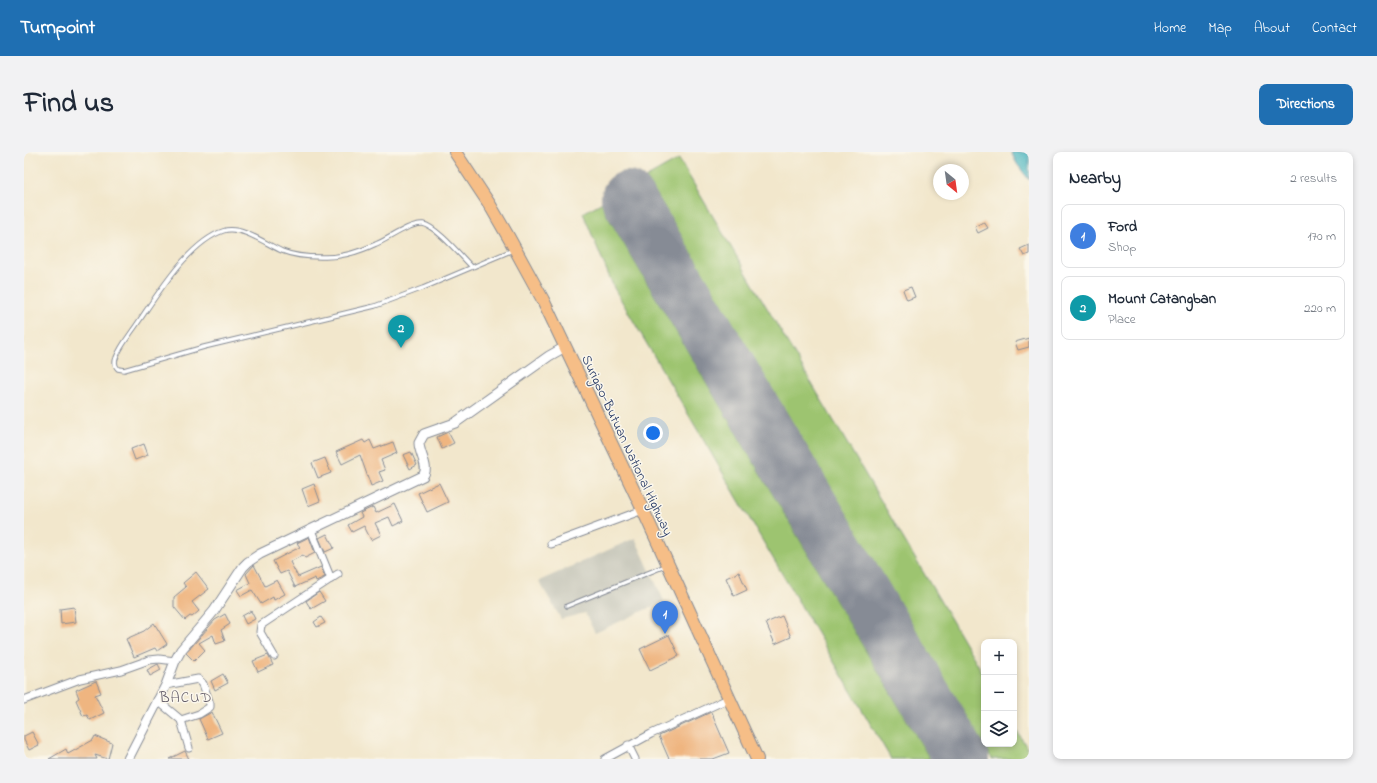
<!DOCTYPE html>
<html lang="en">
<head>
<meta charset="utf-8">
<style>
  body { margin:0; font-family:"Indie Flower",sans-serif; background:#f2f2f3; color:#1f2937 }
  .controls { position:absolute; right:12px; bottom:12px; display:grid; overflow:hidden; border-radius:8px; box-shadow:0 2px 6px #0003 }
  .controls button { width:36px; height:36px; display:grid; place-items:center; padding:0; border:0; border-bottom:1px solid #e0e1e3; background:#fff; color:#1f2937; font:20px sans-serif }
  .compass { position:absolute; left:909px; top:12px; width:36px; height:36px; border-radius:50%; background:#fff; box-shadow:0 2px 6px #0003; rotate:151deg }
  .you { position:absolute; left:629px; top:281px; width:14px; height:14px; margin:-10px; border:3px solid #fff; border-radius:50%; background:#1a73e8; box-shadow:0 0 0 6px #1a73e833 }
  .badge { display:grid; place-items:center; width:26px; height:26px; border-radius:50%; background:#1f6fb2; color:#fff; font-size:13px; font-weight:700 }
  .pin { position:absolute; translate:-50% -33px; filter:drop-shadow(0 1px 2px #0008) }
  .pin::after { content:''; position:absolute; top:21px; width:14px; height:12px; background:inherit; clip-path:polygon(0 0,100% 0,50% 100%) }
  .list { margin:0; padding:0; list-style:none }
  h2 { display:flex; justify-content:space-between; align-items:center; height:52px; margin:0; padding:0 16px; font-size:17px }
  h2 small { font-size:13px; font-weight:400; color:#747a83 }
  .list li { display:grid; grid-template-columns:26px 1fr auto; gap:12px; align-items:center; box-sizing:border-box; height:64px; margin:0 8px 8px; padding:0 8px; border:1px solid #e0e1e3; border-radius:8px }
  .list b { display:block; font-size:15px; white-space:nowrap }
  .list p { margin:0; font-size:13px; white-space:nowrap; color:#747a83 }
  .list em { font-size:13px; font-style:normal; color:#747a83 }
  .icon { flex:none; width:22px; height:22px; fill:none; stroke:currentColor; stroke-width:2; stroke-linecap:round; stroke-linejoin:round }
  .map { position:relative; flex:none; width:1005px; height:607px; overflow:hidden; border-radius:8px }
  header { display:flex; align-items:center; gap:24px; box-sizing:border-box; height:56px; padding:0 20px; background:#1f6fb2; color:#fff }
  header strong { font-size:19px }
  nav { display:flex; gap:22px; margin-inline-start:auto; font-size:14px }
  .intro { display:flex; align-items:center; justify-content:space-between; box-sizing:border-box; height:96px; padding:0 24px }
  h1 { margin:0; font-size:28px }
  .button { padding:10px 18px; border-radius:8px; background:#1f6fb2; color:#fff; font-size:14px; font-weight:700 }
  main { display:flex; gap:24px; padding:0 24px }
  aside { flex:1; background:#fff; border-radius:8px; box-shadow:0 2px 6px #0003 }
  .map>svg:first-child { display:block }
  .industrial { fill:#c5c5b8 }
  .green { fill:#9dc46f; stroke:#5c7a66 }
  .water { fill:#44b3bd; stroke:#30718e }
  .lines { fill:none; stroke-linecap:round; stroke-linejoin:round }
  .runway { stroke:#868b95; stroke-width:54 }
  .building { fill:#efb580 }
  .service-casing { stroke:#868b95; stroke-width:5.5 }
  .minor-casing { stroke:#868b95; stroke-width:9 }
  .tertiary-casing { stroke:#868b95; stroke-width:11 }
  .trunk-casing { stroke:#868b95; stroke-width:14 }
  .service { stroke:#fff; stroke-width:3.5 }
  .minor { stroke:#fff; stroke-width:7 }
  .tertiary { stroke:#fff; stroke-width:9 }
  .trunk { stroke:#f6be87; stroke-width:12 }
  .labels { text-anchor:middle; stroke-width:3; stroke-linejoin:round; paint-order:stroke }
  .street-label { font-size:14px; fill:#1b2f5e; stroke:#fbf7ec }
  .neighbourhood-label { font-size:15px; letter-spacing:1px; fill:#655e6a; stroke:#fbf7ec }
</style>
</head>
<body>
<header>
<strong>Turnpoint</strong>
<nav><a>Home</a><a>Map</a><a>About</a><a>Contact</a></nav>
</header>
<div class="intro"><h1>Find us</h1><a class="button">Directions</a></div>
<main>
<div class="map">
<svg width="1005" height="607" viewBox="0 0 1005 607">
  <rect width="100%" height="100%" fill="#fbf7ec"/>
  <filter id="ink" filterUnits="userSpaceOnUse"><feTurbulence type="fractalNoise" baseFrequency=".025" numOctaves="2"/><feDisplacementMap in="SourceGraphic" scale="8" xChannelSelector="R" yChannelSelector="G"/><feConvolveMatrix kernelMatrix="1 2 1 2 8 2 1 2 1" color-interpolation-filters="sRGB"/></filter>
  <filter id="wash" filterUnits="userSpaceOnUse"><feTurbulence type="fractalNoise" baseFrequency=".012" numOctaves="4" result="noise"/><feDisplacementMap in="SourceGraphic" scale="16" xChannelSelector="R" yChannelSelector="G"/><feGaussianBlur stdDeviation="0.9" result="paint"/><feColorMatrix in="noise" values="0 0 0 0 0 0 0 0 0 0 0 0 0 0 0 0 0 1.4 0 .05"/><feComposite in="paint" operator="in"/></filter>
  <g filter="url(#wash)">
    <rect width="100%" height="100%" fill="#f2e7cc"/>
    <!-- industrial -->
    <polygon class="industrial" points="611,386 640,449 571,481 561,461 537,467 515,429"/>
    <!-- green -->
    <polygon class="green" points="655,7 960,523 960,592 990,592 990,574 1005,599 1005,607 968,607 627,33 581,60 906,607 867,607 590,136 559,61"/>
    <!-- water -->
    <polygon class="water" points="987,0 1005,0 1005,28 993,12"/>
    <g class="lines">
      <!-- runway -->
      <polyline class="runway" points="604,46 938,607"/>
    </g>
    <g id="blocks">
      <!-- building -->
      <g class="building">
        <polygon points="960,70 964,76 954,81 951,75"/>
        <polygon points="1005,93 1005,102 1000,104 996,97"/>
        <polygon points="887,135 891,145 883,148 879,138"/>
        <polygon points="1005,186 1005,195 994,198 991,190"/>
        <polygon points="424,280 430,291 418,297 413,285"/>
        <polygon points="339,288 341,291 346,288 350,297 369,290 373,301 357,308 361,318 355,320 359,329 347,334 336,303 318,312 312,300"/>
        <polygon points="120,292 124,303 111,308 107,297"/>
        <polygon points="387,300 393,313 386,317 379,303"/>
        <polygon points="301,306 307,321 294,326 288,311"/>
        <polygon points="415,331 424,350 403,360 394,341"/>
        <polygon points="290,332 296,349 284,354 278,337"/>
        <polygon points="371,352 379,369 369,374 365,365 351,371 357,383 347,388 340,374 328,380 324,373 338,365 336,361 349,355 352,361"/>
        <polygon points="303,382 310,396 301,400 295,386"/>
        <polygon points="285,385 291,401 281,406 279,403 266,410 274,425 297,415 301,425 292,429 291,426 271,435 263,419 256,422 249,409 276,395 273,391"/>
        <polygon points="230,413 241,434 253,428 261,442 250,448 249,445 237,452 228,438 217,444 213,438 226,431 222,422"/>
        <polygon points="172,420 185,437 168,450 175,459 168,465 166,464 161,468 150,455 150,445 162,435 159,431"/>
        <polygon points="715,420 723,438 710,444 702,426"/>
        <polygon points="295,440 301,449 287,457 282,449"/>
        <polygon points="50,455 52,470 37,472 36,457"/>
        <polygon points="227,459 231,467 222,472 218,464"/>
        <polygon points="201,462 206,472 197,478 201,489 192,492 189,483 175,491 181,498 170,509 162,501 191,468"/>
        <polygon points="758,464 767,485 751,492 742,471"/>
        <polygon points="297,465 301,471 293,475 290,470"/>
        <polygon points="130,471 143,492 133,499 131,496 110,505 102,487 120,479"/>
        <polygon points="645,483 655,504 626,518 616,497"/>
        <polygon points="244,503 249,513 234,520 229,509"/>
        <polygon points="134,512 137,518 126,524 123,518"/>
        <polygon points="199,522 204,531 191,538 187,529"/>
        <polygon points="72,529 77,541 71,543 80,561 66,568 63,563 59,564 52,548 55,546 52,538"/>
        <polygon points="188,560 198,581 184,587 175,567"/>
        <polygon points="687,560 705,601 689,607 645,607 635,584"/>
        <polygon points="8,580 15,593 5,598 0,588 0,584"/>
        <polygon points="71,584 88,591 84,607 71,603 73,607 25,607 42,597 44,602 69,588"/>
        <polygon points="161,599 165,607 145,607"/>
      </g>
    </g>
  </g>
  <g filter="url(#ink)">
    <use href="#blocks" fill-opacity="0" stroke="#868b95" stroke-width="1"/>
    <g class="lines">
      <defs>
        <g id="service">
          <path d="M448,115C438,105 412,74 399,72C385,71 365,87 352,92C335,100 315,106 297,105C284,105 270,104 258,99C242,92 217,73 199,79C184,84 169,98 159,109C141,129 126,153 111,175C104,185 96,195 92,206C90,211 91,214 94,217L100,218L180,195L351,154L399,136L489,98"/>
          <polyline points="543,454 641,414"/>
        </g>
        <g id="minor">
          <polyline points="287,378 307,427"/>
          <polyline points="527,392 619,358"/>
          <polyline points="250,504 236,480 237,473 314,422"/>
          <polyline points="0,548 56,527 97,518 125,508 135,507 151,509"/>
          <polyline points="133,548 157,568 175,562 186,555 186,552 179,532 174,527 142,533"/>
          <polyline points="157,568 165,596"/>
          <polyline points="604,593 611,607"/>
          <polyline points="581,607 627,582 706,546"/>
        </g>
        <path id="tertiary" d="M104,607L142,533L151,509L157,498L190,459L219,415L224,410L236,402L399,324C406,315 395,302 395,291L400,282L431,271L525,204L541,195"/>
        <polyline id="trunk" points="431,0 466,53 485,86 519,148 619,358 733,607"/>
      </defs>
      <!-- service casing -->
      <use href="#service" class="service-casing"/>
      <!-- minor casing -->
      <use href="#minor" class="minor-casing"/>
      <!-- tertiary casing -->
      <use href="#tertiary" class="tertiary-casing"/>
      <!-- trunk casing -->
      <use href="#trunk" class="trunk-casing"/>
      <!-- service -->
      <use href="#service" class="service"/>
      <!-- minor -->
      <use href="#minor" class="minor"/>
      <!-- tertiary -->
      <use href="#tertiary" class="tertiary"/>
      <!-- trunk -->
      <use href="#trunk" class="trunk"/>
    </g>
  </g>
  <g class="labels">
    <!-- street labels -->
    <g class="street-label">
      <text transform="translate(604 293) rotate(65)" y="5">Surigao-Butuan National Highway</text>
    </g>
    <!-- neighbourhood labels -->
    <g class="neighbourhood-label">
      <text x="162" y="550">BACUD</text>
    </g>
  </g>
</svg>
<div class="controls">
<button>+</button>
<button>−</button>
<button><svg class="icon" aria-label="layers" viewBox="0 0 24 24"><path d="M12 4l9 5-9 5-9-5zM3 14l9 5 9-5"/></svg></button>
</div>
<svg class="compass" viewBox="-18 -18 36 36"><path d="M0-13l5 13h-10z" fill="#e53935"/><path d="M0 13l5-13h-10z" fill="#747a83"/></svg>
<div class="you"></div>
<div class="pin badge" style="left:641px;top:482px;background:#3f7fe0">1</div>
<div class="pin badge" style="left:377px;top:196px;background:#0f9aa8">2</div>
</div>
<aside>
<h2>Nearby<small>2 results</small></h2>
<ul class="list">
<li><span class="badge" style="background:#3f7fe0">1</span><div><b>Ford</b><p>Shop</p></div><em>170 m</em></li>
<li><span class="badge" style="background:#0f9aa8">2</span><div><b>Mount Catangban</b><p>Place</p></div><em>220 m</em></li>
</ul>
</aside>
</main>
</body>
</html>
